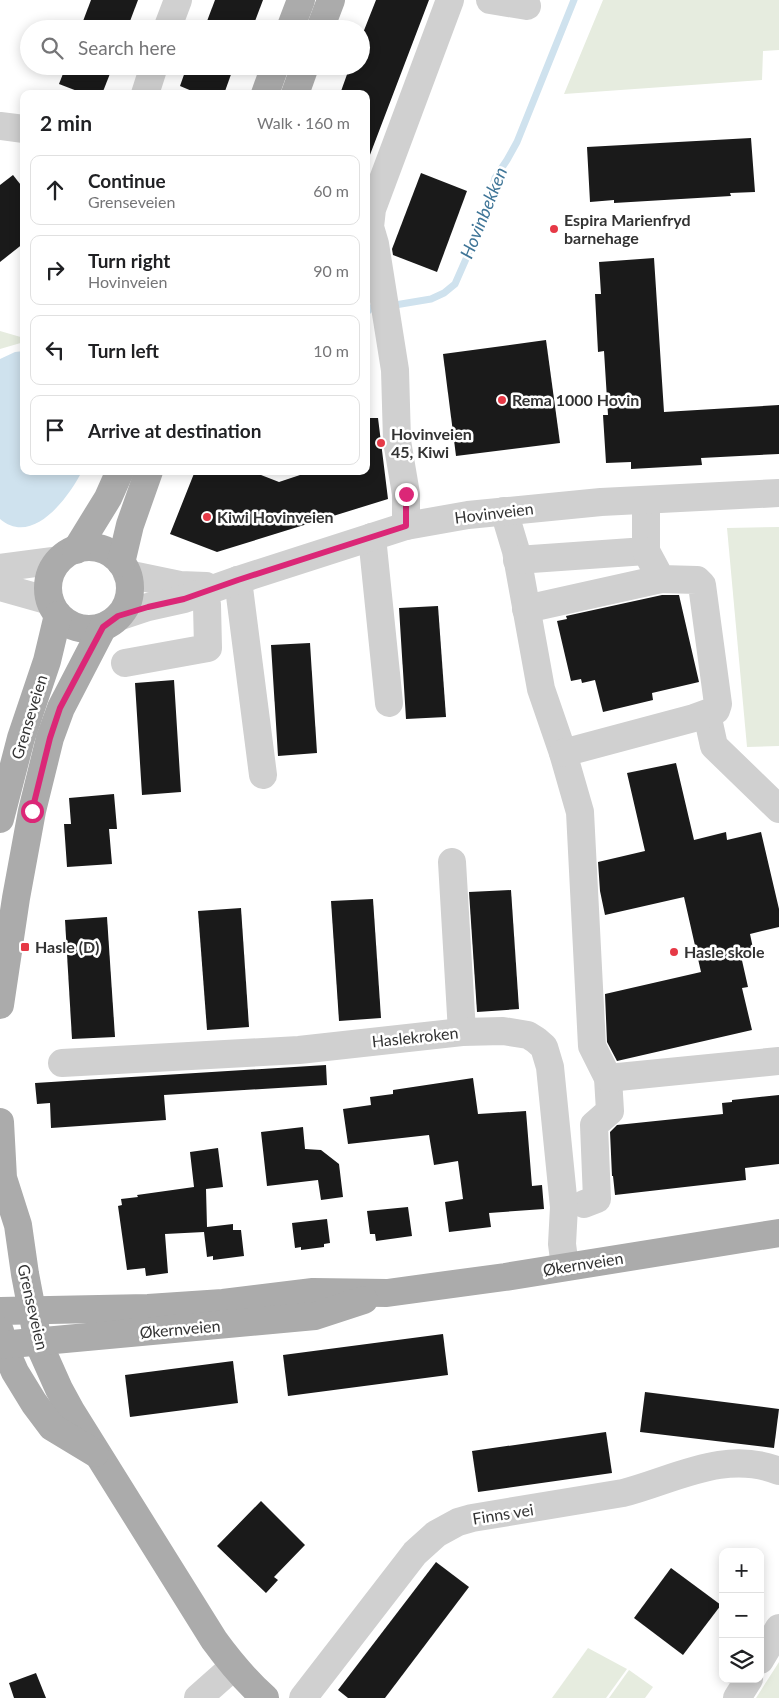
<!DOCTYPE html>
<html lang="en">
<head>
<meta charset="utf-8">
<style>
  body { margin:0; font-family:Lato,sans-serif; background:#f6f6f6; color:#202124 }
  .controls { position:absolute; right:15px; bottom:15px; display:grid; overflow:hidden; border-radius:10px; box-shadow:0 2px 12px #0003 }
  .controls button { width:45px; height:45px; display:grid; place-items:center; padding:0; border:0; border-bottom:1px solid #e0e0e0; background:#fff; color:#202124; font:25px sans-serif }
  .stop { position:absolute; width:15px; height:15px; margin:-11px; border:4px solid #db2777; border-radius:50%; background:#fff }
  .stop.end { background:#db2777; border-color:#fff; box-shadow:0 1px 5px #0008 }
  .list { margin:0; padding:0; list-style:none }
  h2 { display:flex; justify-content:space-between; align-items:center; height:65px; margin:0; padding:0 20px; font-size:21px }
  h2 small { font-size:16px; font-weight:400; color:#757577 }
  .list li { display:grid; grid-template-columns:32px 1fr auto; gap:15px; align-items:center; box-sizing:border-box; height:70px; margin:0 10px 10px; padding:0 10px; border:1px solid #e0e0e0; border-radius:10px }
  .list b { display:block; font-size:19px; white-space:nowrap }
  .list p { margin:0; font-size:16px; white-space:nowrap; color:#757577 }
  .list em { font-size:16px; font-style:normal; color:#757577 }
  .icon { flex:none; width:28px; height:28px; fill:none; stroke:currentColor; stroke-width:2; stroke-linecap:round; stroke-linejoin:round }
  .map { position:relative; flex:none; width:779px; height:1698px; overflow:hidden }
  .search { position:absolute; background:#fff; box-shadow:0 2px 12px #0003; left:20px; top:20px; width:350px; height:55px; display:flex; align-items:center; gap:12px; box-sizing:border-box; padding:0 18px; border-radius:28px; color:#757577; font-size:19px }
  .panel { position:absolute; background:#fff; box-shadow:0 2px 12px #0003; left:20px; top:90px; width:350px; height:385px; border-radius:10px }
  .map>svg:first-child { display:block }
  .green { fill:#e6ecdf }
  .water { fill:#cfe2ee }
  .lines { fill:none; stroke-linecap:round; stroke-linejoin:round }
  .stream { stroke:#cfe2ee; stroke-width:7 }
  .building { fill:#1a1a1a }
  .minor { stroke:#d0d0d0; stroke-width:28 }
  .major { stroke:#ababab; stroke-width:28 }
  .route { stroke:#db2777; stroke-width:6 }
  .poi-dot { fill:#e63946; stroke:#fff; stroke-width:2 }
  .labels { text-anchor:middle; stroke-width:5; stroke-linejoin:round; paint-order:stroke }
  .poi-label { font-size:16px; font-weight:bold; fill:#333; stroke:#fff; text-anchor:start }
  .street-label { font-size:16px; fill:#333; stroke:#fff }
  .water-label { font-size:18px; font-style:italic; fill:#3f7597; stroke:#fff }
</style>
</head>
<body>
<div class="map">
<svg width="779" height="1698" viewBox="0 0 779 1698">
  <rect width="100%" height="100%" fill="#fff"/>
  <!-- green -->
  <g class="green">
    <polygon points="603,0 779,0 779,50 763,51 762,80 564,94"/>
    <polygon points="0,331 24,338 24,342 0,349"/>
    <polygon points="779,527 779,746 747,747 727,528"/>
    <polygon points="588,1648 627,1669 606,1698 552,1698"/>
    <polygon points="779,1662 779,1698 756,1698"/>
    <polygon points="629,1670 653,1687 645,1698 609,1698"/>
  </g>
  <!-- water -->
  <path class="water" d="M24,351V471H82C69,497 33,547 0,519V359L15,352Z"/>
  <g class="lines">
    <!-- stream -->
    <g class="stream">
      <polyline points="389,306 431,299 444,293 455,284 484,218 495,178 507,160 517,142 574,0"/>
      <polyline points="366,313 371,308 379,307"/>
    </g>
  </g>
  <!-- building -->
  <g class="building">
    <polygon points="91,0 138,0 127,29 80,29"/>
    <polygon points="215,0 263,0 252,29 204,29"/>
    <polygon points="376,0 429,0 368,160 366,160 366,94 340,94 350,66 361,66 361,38"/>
    <polygon points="66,66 113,66 102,94 85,94 59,84"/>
    <polygon points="187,66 234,66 224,94 199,94 180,86"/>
    <polygon points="751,138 755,192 730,193 731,196 614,203 614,200 590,202 587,147"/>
    <polygon points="421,173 467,191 437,272 393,255 392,249"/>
    <polygon points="13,175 24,189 24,243 0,262 0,185"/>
    <polygon points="654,258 664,412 779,405 779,454 701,458 702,465 631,469 631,462 606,463 603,415 608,415 604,351 598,352 595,294 601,294 599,262"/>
    <polygon points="546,340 560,443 456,456 443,354"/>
    <polygon points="366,418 378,418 388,499 217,552 170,534 195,471 251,471 279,482 312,471 366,471"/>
    <polygon points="662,595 679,595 699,682 652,693 653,700 603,712 595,680 582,683 581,679 571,681 557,621 567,619 566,616"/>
    <polygon points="438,606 446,717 406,719 399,608"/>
    <polygon points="310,643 317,753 278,756 271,645"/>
    <polygon points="174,680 181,792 142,795 135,683"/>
    <polygon points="676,763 694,840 726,832 727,840 761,832 779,909 779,927 750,934 754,953 741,956 748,987 742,988 752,1030 617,1061 607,1042 605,994 701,972 684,897 605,915 600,891 598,862 645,851 627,773"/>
    <polygon points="114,794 117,829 109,829 112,864 67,867 64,824 71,824 69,798"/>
    <polygon points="511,890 519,1009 477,1012 469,892"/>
    <polygon points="373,899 381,1018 339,1021 331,901"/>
    <polygon points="241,908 249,1027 207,1030 198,911"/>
    <polygon points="107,917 115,1037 72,1039 65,920"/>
    <polygon points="326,1065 327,1085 164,1095 166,1120 51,1128 50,1103 37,1104 35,1083"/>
    <polygon points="473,1078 478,1114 526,1111 532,1186 542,1185 544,1209 489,1213 491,1227 449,1232 445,1202 463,1199 458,1161 434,1165 429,1135 348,1144 343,1109 371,1105 370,1097 393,1094 393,1090"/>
    <polygon points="779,1095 779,1164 745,1168 746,1180 615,1195 613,1176 612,1176 610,1132 617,1125 723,1114 722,1103 732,1102 732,1100"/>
    <polygon points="303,1127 305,1149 321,1150 339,1164 343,1197 321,1200 318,1180 267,1186 261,1132"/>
    <polygon points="218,1148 223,1187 206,1189 207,1227 233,1224 233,1230 241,1230 244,1256 213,1260 213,1256 207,1257 204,1232 165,1234 168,1273 146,1276 145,1268 127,1270 118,1206 122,1205 121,1199 138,1197 137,1195 194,1187 190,1152"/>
    <polygon points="408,1207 412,1236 376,1241 375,1234 370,1234 367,1211"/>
    <polygon points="327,1219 330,1243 324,1244 324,1247 301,1250 301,1247 295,1248 292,1223"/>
    <polygon points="443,1334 448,1375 288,1396 283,1355"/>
    <polygon points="233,1361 238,1403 130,1417 125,1375"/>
    <polygon points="645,1392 779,1409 774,1448 640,1432"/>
    <polygon points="606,1432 612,1473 478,1492 472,1451"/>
    <polygon points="261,1501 305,1545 274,1577 278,1580 266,1593 217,1546"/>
    <polygon points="436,1562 469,1587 385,1698 348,1698 338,1690"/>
    <polygon points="671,1568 721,1605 683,1655 634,1618"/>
    <polygon points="36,1673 46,1698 14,1698 9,1683"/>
  </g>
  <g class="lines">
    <!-- minor -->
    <g class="minor">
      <polyline points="490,0 527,6"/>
      <polyline points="167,29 178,0"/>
      <polyline points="145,94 154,66"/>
      <polyline points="0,126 24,129"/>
      <polyline points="504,511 516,551 541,689 563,753 580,812 592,1046 608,1078 610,1111 594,1125 597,1199 584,1204"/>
      <polyline points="406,526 406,494 397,441 395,370 375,244 370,227 372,209 450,0"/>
      <polyline points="372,537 389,703"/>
      <polyline points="517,560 646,551 646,500"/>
      <polyline points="0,568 59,560"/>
      <polyline points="127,574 180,585 206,586"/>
      <polyline points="238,580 263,775"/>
      <polyline points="0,587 50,601"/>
      <polyline points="526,609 661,579"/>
      <polyline points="118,617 148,607 184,599 238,580 406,526 468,515 601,502 779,493"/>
      <polyline points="125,663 208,648 207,605"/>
      <polyline points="707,714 714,746 779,809"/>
      <polyline points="563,753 694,718 716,710 718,704 702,585 697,580 661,579 646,551"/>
      <polyline points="452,862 462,1032"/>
      <polyline points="62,1063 299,1050 462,1032 503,1031 528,1035 536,1040 544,1047 550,1067 564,1207 562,1244 565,1267"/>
      <polyline points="608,1078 779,1061"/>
      <polyline points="760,1660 779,1628"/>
      <polyline points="198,1698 233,1667"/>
      <path d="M303,1698L415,1553L436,1534L458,1522L472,1518L623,1493C674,1480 725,1449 779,1471"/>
      <polyline points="737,1698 749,1679"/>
    </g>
    <!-- major -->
    <g class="major">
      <polyline points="290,29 301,0"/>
      <polyline points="320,29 331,0"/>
      <polyline points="265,94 275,66"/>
      <polyline points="295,94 305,66"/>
      <circle cx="89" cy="588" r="41"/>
      <polyline points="76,550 108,498 120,471"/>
      <polyline points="121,563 130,525 149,471"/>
      <polyline points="0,819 21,738 47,661 58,615"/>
      <polyline points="0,1005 16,898 32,811 50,738 61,708 103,627"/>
      <path d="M0,1122L3,1178L18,1225L25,1274L38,1342L59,1389L71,1411L214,1640C230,1662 245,1680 265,1698"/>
      <polyline points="0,1311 148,1308 223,1303 313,1292 387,1293 505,1277 779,1233"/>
      <polyline points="0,1331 3,1345 15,1372 34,1403 52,1427 95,1453"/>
      <polyline points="0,1345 315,1316 364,1300"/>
    </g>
  </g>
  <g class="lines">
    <!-- route -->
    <polyline class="route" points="32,811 50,738 60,708 103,627 118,616 148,607 184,599 238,580 406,526 406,494"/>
  </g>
  <!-- markers -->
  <g class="poi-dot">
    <circle cx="554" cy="229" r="5"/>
    <circle cx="502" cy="400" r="5"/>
    <circle cx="381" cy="443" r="5"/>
    <circle cx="207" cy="517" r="5"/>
    <rect x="20" y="942" width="10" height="10" rx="2.5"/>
    <circle cx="674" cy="952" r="5"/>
  </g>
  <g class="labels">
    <!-- poi labels -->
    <g class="poi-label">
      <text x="564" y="226">Espira Marienfryd<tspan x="564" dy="18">barnehage</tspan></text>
      <text x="512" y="406">Rema 1000 Hovin</text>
      <text x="391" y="440">Hovinveien<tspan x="391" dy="18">45, Kiwi</tspan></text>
      <text x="217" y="523">Kiwi Hovinveien</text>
      <text x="35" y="953">Hasle (D)</text>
      <text x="684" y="958">Hasle skole</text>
    </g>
    <!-- street labels -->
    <g class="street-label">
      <text transform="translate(494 513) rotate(-7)" y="6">Hovinveien</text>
      <text transform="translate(29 717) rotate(-73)" y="6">Grenseveien</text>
      <text transform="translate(415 1037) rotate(-6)" y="6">Haslekroken</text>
      <text transform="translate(583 1264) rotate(-9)" y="6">Økernveien</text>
      <text transform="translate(33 1307) rotate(77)" y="6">Grenseveien</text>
      <text transform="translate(180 1329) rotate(-5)" y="6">Økernveien</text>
      <text transform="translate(503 1514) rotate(-9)" y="6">Finns vei</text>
    </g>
    <!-- water labels -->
    <g class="water-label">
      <text transform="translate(484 213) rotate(-68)" y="6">Hovinbekken</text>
    </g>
  </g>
</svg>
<div class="controls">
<button>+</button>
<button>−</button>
<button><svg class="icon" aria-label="layers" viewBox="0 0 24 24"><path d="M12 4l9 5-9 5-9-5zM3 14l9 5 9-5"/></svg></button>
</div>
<div class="stop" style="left:32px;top:811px"></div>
<div class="stop end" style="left:406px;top:494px"></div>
<div class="search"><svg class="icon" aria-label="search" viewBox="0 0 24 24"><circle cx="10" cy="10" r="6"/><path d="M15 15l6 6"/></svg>Search here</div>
<section class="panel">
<h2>2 min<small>Walk · 160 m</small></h2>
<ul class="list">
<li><svg class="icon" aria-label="ahead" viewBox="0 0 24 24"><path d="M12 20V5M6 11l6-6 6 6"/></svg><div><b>Continue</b><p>Grenseveien</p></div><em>60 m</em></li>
<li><svg class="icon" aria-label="right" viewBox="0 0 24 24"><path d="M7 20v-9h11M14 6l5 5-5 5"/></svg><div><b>Turn right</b><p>Hovinveien</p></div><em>90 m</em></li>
<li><svg class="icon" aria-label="left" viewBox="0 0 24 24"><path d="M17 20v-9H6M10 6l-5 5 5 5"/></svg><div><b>Turn left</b></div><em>10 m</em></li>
<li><svg class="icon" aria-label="arrive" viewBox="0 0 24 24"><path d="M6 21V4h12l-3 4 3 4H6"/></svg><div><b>Arrive at destination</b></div></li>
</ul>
</section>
</div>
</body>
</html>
